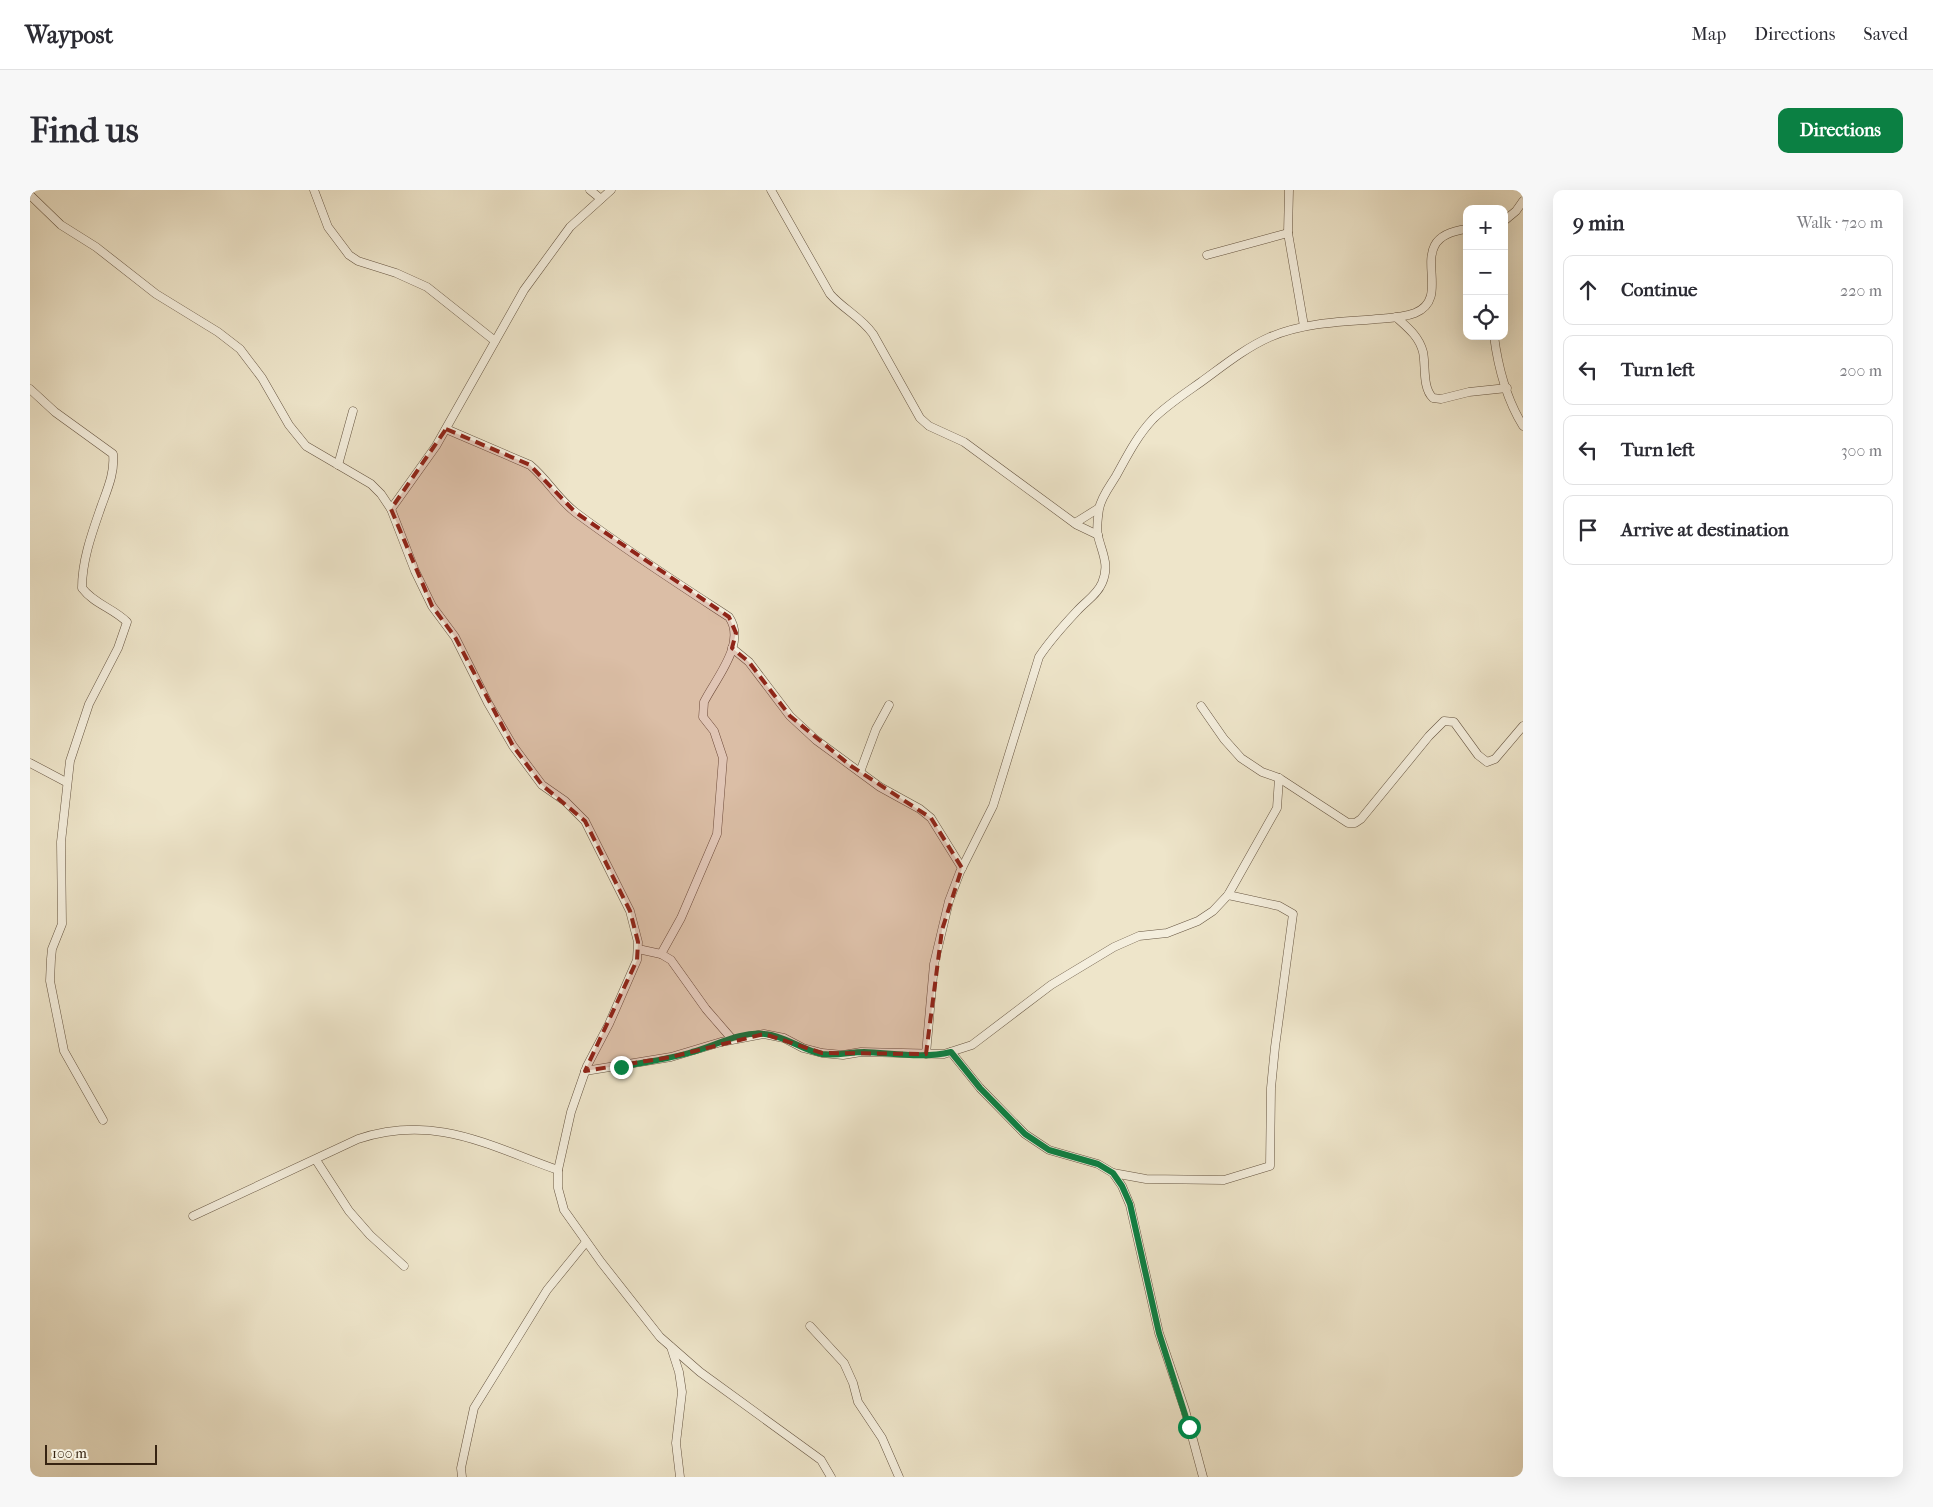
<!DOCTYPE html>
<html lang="en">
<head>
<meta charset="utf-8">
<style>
  body { margin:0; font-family:"IM FELL French Canon",serif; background:#f7f7f7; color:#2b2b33 }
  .controls { position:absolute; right:15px; top:15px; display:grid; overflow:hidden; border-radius:10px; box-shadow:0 5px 20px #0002 }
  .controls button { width:45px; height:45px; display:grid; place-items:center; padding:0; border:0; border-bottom:1px solid #e1e1e2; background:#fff; color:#2b2b33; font:25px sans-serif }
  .scale { position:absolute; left:15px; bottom:12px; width:112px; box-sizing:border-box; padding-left:5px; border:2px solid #372412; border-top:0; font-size:14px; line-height:18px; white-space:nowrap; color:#372412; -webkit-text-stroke:4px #f4eedd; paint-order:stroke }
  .stop { position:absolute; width:15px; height:15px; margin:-11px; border:4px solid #0b8043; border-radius:50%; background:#fff }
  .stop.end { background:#0b8043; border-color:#fff; box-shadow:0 1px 5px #0008 }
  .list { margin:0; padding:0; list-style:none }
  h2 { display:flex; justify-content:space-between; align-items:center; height:65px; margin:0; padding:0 20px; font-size:21px }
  h2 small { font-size:16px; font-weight:400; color:#7c7c81 }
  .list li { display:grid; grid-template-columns:32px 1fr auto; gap:15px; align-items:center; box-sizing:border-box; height:70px; margin:0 10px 10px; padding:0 10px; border:1px solid #e1e1e2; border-radius:10px }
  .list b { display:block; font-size:19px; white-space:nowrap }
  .list em { font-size:16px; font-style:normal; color:#7c7c81 }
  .icon { flex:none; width:28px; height:28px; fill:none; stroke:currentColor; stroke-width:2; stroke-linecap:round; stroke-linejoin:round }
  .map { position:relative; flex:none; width:1493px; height:1287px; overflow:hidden; border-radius:10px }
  header { display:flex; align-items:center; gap:30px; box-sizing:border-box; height:70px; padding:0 25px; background:#fff; border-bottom:1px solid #e1e1e2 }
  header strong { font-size:24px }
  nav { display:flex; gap:28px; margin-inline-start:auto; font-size:18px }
  .intro { display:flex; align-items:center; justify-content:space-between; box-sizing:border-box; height:120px; padding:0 30px }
  h1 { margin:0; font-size:35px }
  .button { padding:12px 22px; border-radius:10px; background:#0b8043; color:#fff; font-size:18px; font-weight:700 }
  main { display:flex; gap:30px; padding:0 30px }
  aside { flex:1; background:#fff; border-radius:10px; box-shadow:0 5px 20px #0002 }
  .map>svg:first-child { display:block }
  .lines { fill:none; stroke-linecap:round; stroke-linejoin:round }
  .minor-casing { stroke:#655440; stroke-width:9 }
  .minor { stroke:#f4eedd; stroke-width:8 }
  .route { stroke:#0b8043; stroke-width:6 }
  .marked { fill:#8f2418; fill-opacity:0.2; stroke:#8f2418; stroke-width:4; stroke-dasharray:10 6; stroke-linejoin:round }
</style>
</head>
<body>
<header>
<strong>Waypost</strong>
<nav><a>Map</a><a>Directions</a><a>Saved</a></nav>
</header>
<div class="intro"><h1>Find us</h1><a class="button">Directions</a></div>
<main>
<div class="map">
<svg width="1493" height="1287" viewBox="0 0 1493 1287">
  <rect width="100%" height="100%" fill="#eee5ca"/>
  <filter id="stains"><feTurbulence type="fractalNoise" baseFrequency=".004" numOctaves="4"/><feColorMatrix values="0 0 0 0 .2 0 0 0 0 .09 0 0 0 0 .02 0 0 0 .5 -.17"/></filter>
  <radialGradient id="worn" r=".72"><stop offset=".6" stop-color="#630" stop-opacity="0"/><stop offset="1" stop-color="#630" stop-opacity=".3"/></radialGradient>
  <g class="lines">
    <defs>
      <g id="minor">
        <polyline points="284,0 298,37 319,65 328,71 366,83 397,97 465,151"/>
        <polyline points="560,0 571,9"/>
        <path d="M741,0L800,104C813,119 831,127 843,144L890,228L899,236L934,252L1047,335L1068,345"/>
        <polyline points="1259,0 1258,43 1274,136"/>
        <polyline points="0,5 31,35 66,57 126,104 188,142 210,159 232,188 259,235 276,256 341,294 351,304 361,319 385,381 402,416 425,447 458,513 483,556 512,595 535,611 555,631 600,721 608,752 607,770 579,834 557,876 541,922 528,980 528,998 534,1020 571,1072 630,1147 670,1182 791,1270 801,1287"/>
        <polyline points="1474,31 1486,21 1493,11"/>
        <polyline points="1177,65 1258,43"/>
        <path d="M1366,127C1377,137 1389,146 1393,162C1396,175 1392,198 1403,208L1411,209L1439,202L1477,198"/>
        <path d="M1464,146C1468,177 1477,210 1493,236"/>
        <path d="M0,199L25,222L83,264C85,283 77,300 71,317C62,343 52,370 52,398C64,414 83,418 97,432L88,458L59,514L40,571L31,652L32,734L22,759L21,769L20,791L34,861L73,930"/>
        <path d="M416,239L500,275C517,289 527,308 545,322C594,359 647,393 699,427C717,453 686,488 674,512L673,527L684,541L693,568L687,644L651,728L631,764"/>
        <polyline points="308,275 323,221"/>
        <polyline points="361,319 406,256 494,100 540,37 581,0"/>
        <polyline points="1045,333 1069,318"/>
        <polyline points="702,458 719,472 760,526 786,550 850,597 890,619 901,628 932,678"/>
        <polyline points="1171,516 1194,549 1211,568 1232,582 1249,588 1318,633 1325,633 1331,629 1399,546 1414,531 1424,532 1448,565 1457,572 1465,569 1493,536"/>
        <polyline points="0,573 36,592"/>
        <polyline points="830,582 846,539 859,515"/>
        <polyline points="608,759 631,764 641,770 676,819 702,849"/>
        <polyline points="921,862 950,898 995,944 1019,960 1068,974 1083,983 1092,996 1100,1015 1129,1143 1155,1220 1173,1287"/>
        <path d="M896,864L904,774L919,711L930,682L963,616L1009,467C1020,450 1033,436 1047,421C1056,411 1067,405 1072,393C1080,375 1072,363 1068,346C1066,338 1068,327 1069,319C1071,307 1080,296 1086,286C1097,266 1107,246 1123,229C1137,215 1154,204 1171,192C1193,176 1215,158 1240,147C1271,134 1304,132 1336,130C1352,128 1370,129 1385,123C1427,106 1369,47 1437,39"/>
        <polyline points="555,881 641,867 691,852 734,844 754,848 773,858 792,863 813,865 831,862 914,864 942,855 1021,795 1084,757 1109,746 1137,743 1168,731 1183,721 1198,705 1247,618 1249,588"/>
        <polyline points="286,970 319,1021 340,1045 374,1076"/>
        <polyline points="1083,983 1116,989 1194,990 1240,976 1241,898 1245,857 1263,724 1249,716 1198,705"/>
        <path d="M163,1026L328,949C405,924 457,955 528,980"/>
        <polyline points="780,1136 814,1173 823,1193 828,1212 852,1248 869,1287"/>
        <polyline points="641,1157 649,1182 652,1202 646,1253 650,1287"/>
        <polyline points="432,1287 431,1278 444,1218 517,1100 556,1052"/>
      </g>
    </defs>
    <!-- minor casing -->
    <use href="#minor" class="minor-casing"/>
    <!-- minor -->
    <use href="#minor" class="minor"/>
  </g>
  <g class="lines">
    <!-- route -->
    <path class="route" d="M591,877C615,872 639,869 662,862C685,856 710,841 735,844C756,846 772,860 792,864C807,866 820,862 834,862C862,863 893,869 921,862L950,898L995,944L1019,960L1068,974L1083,983L1092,996L1100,1014L1129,1143L1159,1237"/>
  </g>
  <!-- marked area -->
  <path class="marked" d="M416,239L500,275L545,322L699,427L706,443L702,458L719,472L760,526L821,576L901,628L932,678L912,740L896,864L792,863L734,844L641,867L555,881L607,770L608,752L600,721L555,631L512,595L483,556L425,447L402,416L361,319Z"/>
  <rect width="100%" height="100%" filter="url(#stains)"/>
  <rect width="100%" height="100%" fill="url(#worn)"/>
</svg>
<div class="controls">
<button>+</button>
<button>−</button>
<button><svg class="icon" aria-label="locate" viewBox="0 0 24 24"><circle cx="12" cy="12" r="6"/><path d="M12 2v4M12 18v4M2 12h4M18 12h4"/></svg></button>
</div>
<div class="scale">100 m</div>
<div class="stop" style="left:1159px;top:1237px"></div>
<div class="stop end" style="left:591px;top:877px"></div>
</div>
<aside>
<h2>9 min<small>Walk · 720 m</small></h2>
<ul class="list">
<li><svg class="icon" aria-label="ahead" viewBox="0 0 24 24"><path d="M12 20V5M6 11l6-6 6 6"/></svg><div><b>Continue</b></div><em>220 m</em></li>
<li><svg class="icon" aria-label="left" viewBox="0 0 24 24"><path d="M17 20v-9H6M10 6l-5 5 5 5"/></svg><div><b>Turn left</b></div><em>200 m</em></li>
<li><svg class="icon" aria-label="left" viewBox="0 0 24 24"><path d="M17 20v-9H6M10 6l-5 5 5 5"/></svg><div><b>Turn left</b></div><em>300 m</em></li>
<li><svg class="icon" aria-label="arrive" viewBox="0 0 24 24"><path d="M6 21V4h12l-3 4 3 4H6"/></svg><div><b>Arrive at destination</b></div></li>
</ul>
</aside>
</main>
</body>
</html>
